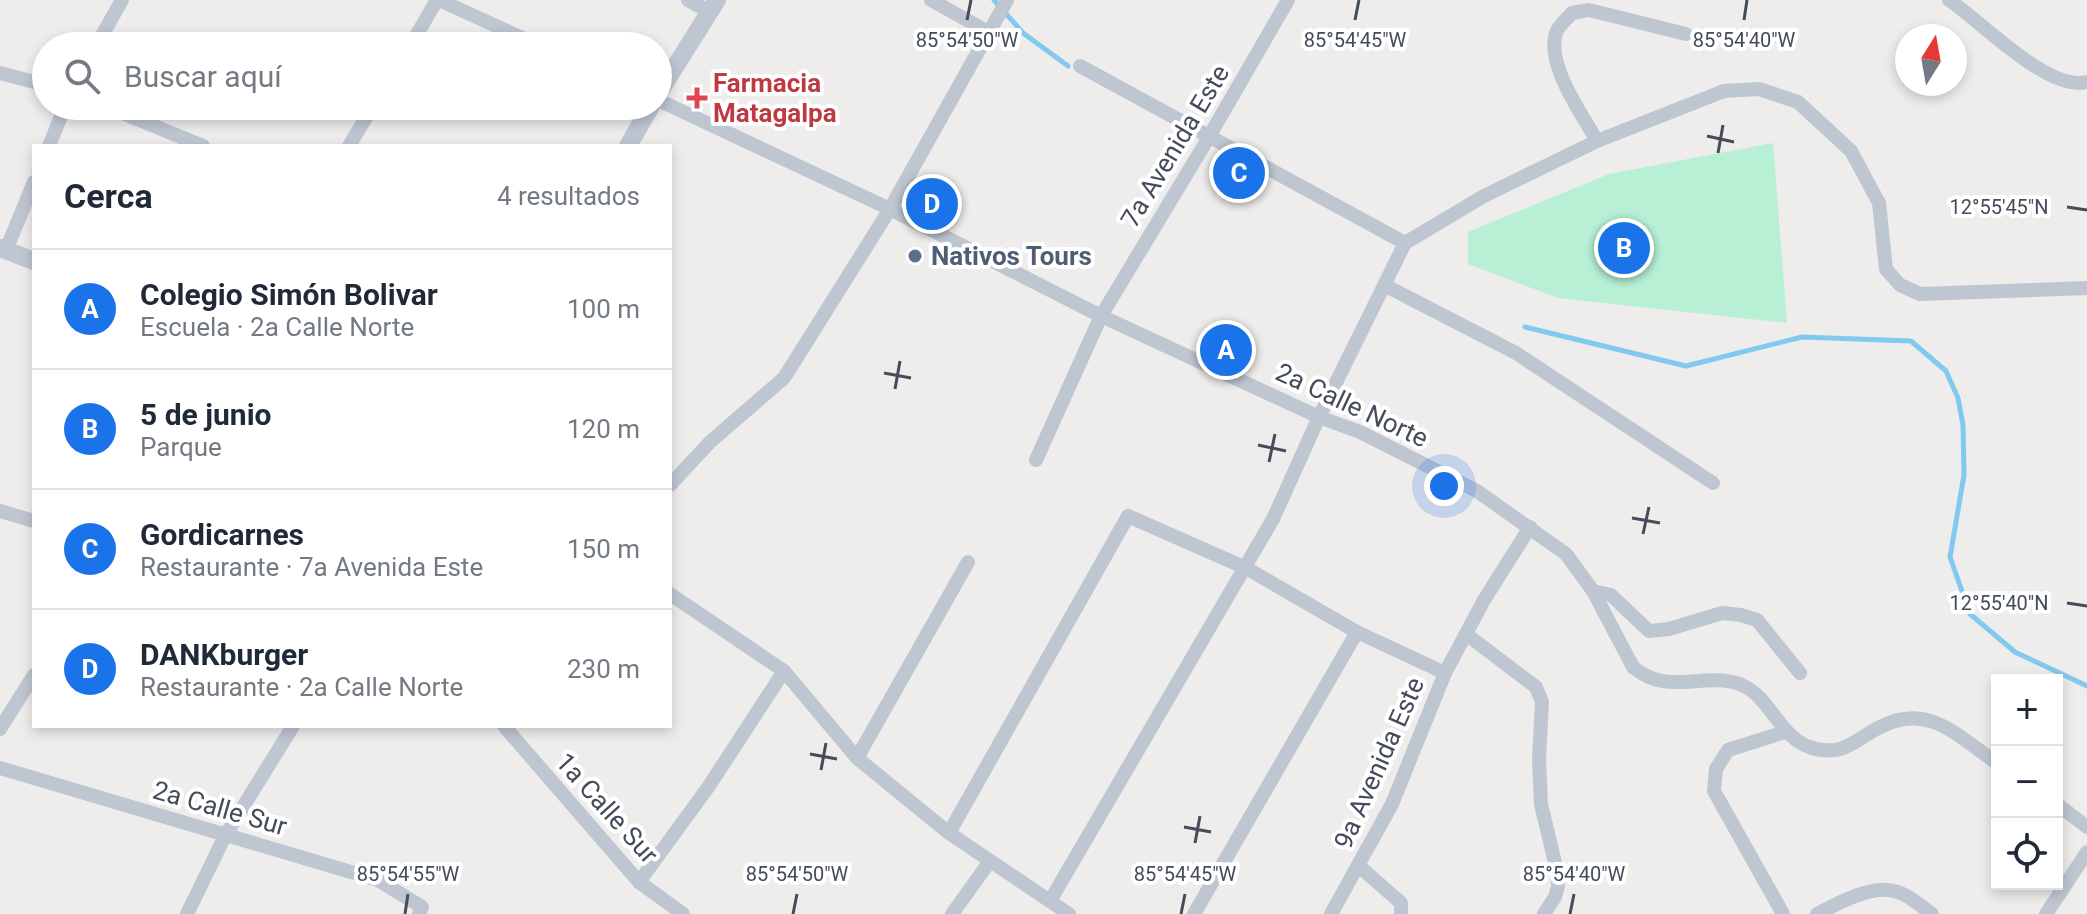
<!DOCTYPE html>
<html lang="es">
<head>
<meta charset="utf-8">
<style>
  body { margin:0; font-family:Roboto,sans-serif; background:#f6f6f7; color:#1f2937 }
  .controls { position:absolute; right:24px; bottom:24px; display:grid; overflow:hidden; border-radius:0px; box-shadow:0 4px 12px #0003 }
  .controls button { width:72px; height:72px; display:grid; place-items:center; padding:0; border:0; border-bottom:2px solid #e0e1e3; background:#fff; color:#1f2937; font:40px sans-serif }
  .compass { position:absolute; left:1895px; top:24px; width:72px; height:72px; border-radius:50%; background:#fff; box-shadow:0 4px 12px #0003; rotate:11deg }
  .you { position:absolute; left:1444px; top:486px; width:28px; height:28px; margin:-20px; border:6px solid #fff; border-radius:50%; background:#1a73e8; box-shadow:0 0 0 12px #1a73e833 }
  .badge { display:grid; place-items:center; width:52px; height:52px; border-radius:50%; background:#1a73e8; color:#fff; font-size:26px; font-weight:700 }
  .pin { position:absolute; translate:-50% -50%; border:4px solid #fff; box-shadow:0 2px 8px #0006 }
  .list { margin:0; padding:0; list-style:none }
  h2 { display:flex; justify-content:space-between; align-items:center; height:104px; margin:0; padding:0 32px; font-size:34px }
  h2 small { font-size:26px; font-weight:400; color:#747a83 }
  .list li { display:grid; grid-template-columns:52px 1fr auto; gap:24px; align-items:center; box-sizing:border-box; height:120px; padding:0 32px; border-top:2px solid #e0e1e3 }
  .list b { display:block; font-size:30px; white-space:nowrap }
  .list p { margin:0; font-size:26px; white-space:nowrap; color:#747a83 }
  .list em { font-size:26px; font-style:normal; color:#747a83 }
  .icon { flex:none; width:44px; height:44px; fill:none; stroke:currentColor; stroke-width:2; stroke-linecap:round; stroke-linejoin:round }
  .map { position:relative; flex:none; width:2087px; height:914px; overflow:hidden }
  .search { position:absolute; background:#fff; box-shadow:0 4px 12px #0003; left:32px; top:32px; width:640px; height:88px; display:flex; align-items:center; gap:20px; box-sizing:border-box; padding:0 28px; border-radius:44px; color:#747a83; font-size:30px }
  .panel { position:absolute; background:#fff; box-shadow:0 4px 12px #0003; left:32px; top:144px; width:640px; height:584px; border-radius:0px }
  .map>svg:first-child { display:block }
  .green { fill:#b7f0d4 }
  .lines { fill:none; stroke-linecap:round; stroke-linejoin:round }
  .stream { stroke:#82c9ef; stroke-width:5 }
  .minor { stroke:#bec6d2; stroke-width:14 }
  .tertiary { stroke:#bec6d2; stroke-width:18 }
  .ticks { fill:none; stroke:#444c5a; stroke-width:3 }
  .health-dot { fill:#e0444e; stroke:#fff; stroke-width:3 }
  .service-dot { fill:#5c6f8a; stroke:#fff; stroke-width:3 }
  .labels { text-anchor:middle; stroke-width:8; stroke-linejoin:round; paint-order:stroke }
  .health-label { font-size:26px; font-weight:bold; fill:#be3a42; stroke:#fff; text-anchor:start }
  .street-label { font-size:26px; fill:#444c5a; stroke:#fff }
  .service-label { font-size:26px; font-weight:bold; fill:#4e5e75; stroke:#fff; text-anchor:start }
  .ticks-label { font-size:20px; text-anchor:middle; fill:#444c5a; stroke:#fff; stroke-width:8; stroke-linejoin:round; paint-order:stroke }
</style>
</head>
<body>
<div class="map">
<svg width="2087" height="914" viewBox="0 0 2087 914">
  <rect width="100%" height="100%" fill="#efecec"/>
  <!-- green -->
  <polygon class="green" points="1773,143 1787,323 1558,298 1468,264 1468,232 1609,174"/>
  <g class="lines">
    <!-- stream -->
    <g class="stream">
      <polyline points="994,0 1023,33 1068,66"/>
      <polyline points="1525,327 1686,366 1802,337 1911,341 1946,371 1958,398 1963,425 1964,475 1950,557 1970,614 2015,652 2087,686"/>
    </g>
    <!-- minor -->
    <g class="minor">
      <polyline points="439,0 540,46"/>
      <polyline points="688,0 710,12"/>
      <polyline points="931,0 990,33"/>
      <path d="M1949,0C1982,22 2048,92 2087,82"/>
      <polyline points="96,46 122,0"/>
      <polyline points="410,46 437,0"/>
      <polyline points="1080,66 1405,243"/>
      <polyline points="0,73 46,85"/>
      <path d="M658,100L890,209L1101,316L1319,417L1360,432L1477,491L1566,554L1593,591L1633,667C1669,698 1707,669 1744,686C1777,702 1782,755 1835,750C1848,749 1866,734 1878,728C1928,701 1957,736 1997,763"/>
      <polyline points="105,106 203,146"/>
      <path d="M1597,141C1582,114 1546,65 1556,33C1558,26 1567,19 1572,13L1589,10L1686,34"/>
      <polyline points="49,146 65,106"/>
      <polyline points="349,146 373,106"/>
      <polyline points="6,250 34,182"/>
      <polyline points="1386,286 1516,353 1713,483"/>
      <polyline points="1036,460 1101,316 1203,147 1288,0"/>
      <polyline points="670,485 710,442 784,378 890,209 1007,0"/>
      <polyline points="0,511 34,521"/>
      <polyline points="1593,591 1611,595 1649,631 1669,629 1722,613 1741,615 1757,620 1800,673"/>
      <polyline points="670,594 784,671 857,758 949,833 1069,914"/>
      <polyline points="1466,634 1536,687 1542,702 1539,759 1541,804 1557,871 1558,886 1555,897 1544,914"/>
      <polyline points="504,726 639,882 683,914"/>
      <polyline points="0,729 34,675"/>
      <polyline points="857,758 968,562"/>
      <polyline points="0,768 378,880 422,907 419,914"/>
      <polyline points="2057,804 2087,827"/>
      <polyline points="949,833 1128,516 1246,568 1357,632 1445,673"/>
      <polyline points="1359,866 1401,903 1401,914"/>
      <polyline points="639,882 709,786 784,671"/>
      <polyline points="1050,901 1273,519 1319,417 1405,243 1484,196 1597,141 1724,91 1759,89 1798,102 1851,151 1879,203 1886,269 1900,285 1920,294 2087,288"/>
      <polyline points="187,914 225,836 293,726"/>
      <polyline points="952,914 990,861"/>
      <polyline points="1194,914 1357,632"/>
      <polyline points="1331,914 1392,804 1445,673 1484,600 1530,527"/>
      <polyline points="1783,914 1714,791 1716,769 1728,750 1785,732"/>
      <path d="M1817,914C1837,904 1865,888 1888,890C1905,891 1919,905 1932,914"/>
      <polyline points="2046,914 2087,852"/>
    </g>
    <!-- tertiary -->
    <g class="tertiary">
      <polyline points="658,94 717,0"/>
      <polyline points="628,146 651,106"/>
      <polyline points="0,248 34,261"/>
    </g>
  </g>
  <!-- ticks -->
  <path class="ticks" d="M967,20L971,0M1355,20L1359,0M1744,20L1747,0M1707,136L1734,142M1718,153L1723,125M2067,207L2087,210M884,373L911,378M895,389L900,361M1258,445L1286,451M1269,462L1275,434M1632,518L1660,523M1643,534L1649,507M2067,603L2087,606M810,754L837,759M821,770L826,743M1184,827L1211,832M1195,843L1200,816M405,914L408,894M793,914L797,894M1181,914L1185,894M1570,914L1574,894"/>
  <!-- markers -->
  <path class="health-dot" d="M693 86h8v8h8v8h-8v8h-8v-8h-8v-8h8z"/>
  <circle class="service-dot" cx="915" cy="256" r="8"/>
  <g class="labels">
    <!-- health labels -->
    <g class="health-label">
      <text x="713" y="92">Farmacia<tspan x="713" dy="30">Matagalpa</tspan></text>
    </g>
    <!-- street labels -->
    <g class="street-label">
      <text transform="translate(1175 146) rotate(-59)" y="9">7a Avenida Este</text>
      <text transform="translate(1352 405) rotate(25)" y="9">2a Calle Norte</text>
      <text transform="translate(1379 763) rotate(-66)" y="9">9a Avenida Este</text>
      <text transform="translate(220 808) rotate(16)" y="9">2a Calle Sur</text>
      <text transform="translate(607 808) rotate(48)" y="9">1a Calle Sur</text>
    </g>
    <!-- service labels -->
    <g class="service-label">
      <text x="931" y="265">Nativos Tours</text>
    </g>
  </g>
  <g class="ticks-label">
    <text x="967" y="47">85°54'50"W</text>
    <text x="1355" y="47">85°54'45"W</text>
    <text x="1744" y="47">85°54'40"W</text>
    <text x="1999" y="214">12°55'45"N</text>
    <text x="1999" y="610">12°55'40"N</text>
    <text x="408" y="881">85°54'55"W</text>
    <text x="797" y="881">85°54'50"W</text>
    <text x="1185" y="881">85°54'45"W</text>
    <text x="1574" y="881">85°54'40"W</text>
  </g>
</svg>
<div class="controls">
<button>+</button>
<button>−</button>
<button><svg class="icon" aria-label="locate" viewBox="0 0 24 24"><circle cx="12" cy="12" r="6"/><path d="M12 2v4M12 18v4M2 12h4M18 12h4"/></svg></button>
</div>
<svg class="compass" viewBox="-18 -18 36 36"><path d="M0-13l5 13h-10z" fill="#e53935"/><path d="M0 13l5-13h-10z" fill="#747a83"/></svg>
<div class="you"></div>
<div class="pin badge" style="left:1226px;top:350px">A</div>
<div class="pin badge" style="left:1624px;top:248px">B</div>
<div class="pin badge" style="left:1239px;top:173px">C</div>
<div class="pin badge" style="left:932px;top:204px">D</div>
<div class="search"><svg class="icon" aria-label="search" viewBox="0 0 24 24"><circle cx="10" cy="10" r="6"/><path d="M15 15l6 6"/></svg>Buscar aquí</div>
<section class="panel">
<h2>Cerca<small>4 resultados</small></h2>
<ul class="list">
<li><span class="badge">A</span><div><b>Colegio Simón Bolivar</b><p>Escuela · 2a Calle Norte</p></div><em>100 m</em></li>
<li><span class="badge">B</span><div><b>5 de junio</b><p>Parque</p></div><em>120 m</em></li>
<li><span class="badge">C</span><div><b>Gordicarnes</b><p>Restaurante · 7a Avenida Este</p></div><em>150 m</em></li>
<li><span class="badge">D</span><div><b>DANKburger</b><p>Restaurante · 2a Calle Norte</p></div><em>230 m</em></li>
</ul>
</section>
</div>
</body>
</html>
